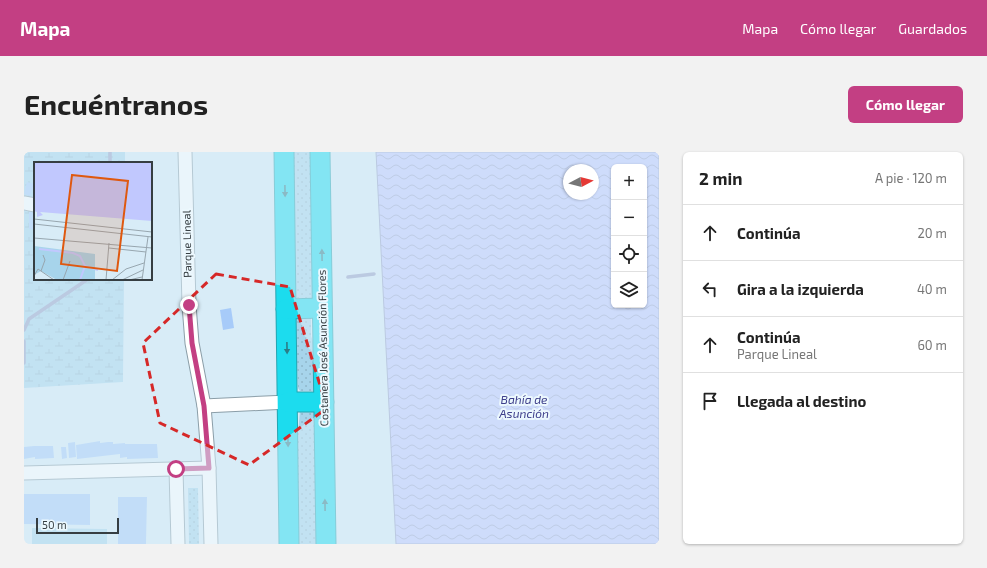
<!DOCTYPE html>
<html lang="es">
<head>
<meta charset="utf-8">
<style>
  body { margin:0; font-family:"Exo 2",sans-serif; background:#f2f2f2; color:#222 }
  .controls { position:absolute; right:12px; top:12px; display:grid; overflow:hidden; border-radius:6px; box-shadow:0 1px 3px #0004 }
  .controls button { width:36px; height:36px; display:grid; place-items:center; padding:0; border:0; border-bottom:1px solid #e0e0e0; background:#fff; color:#222; font:20px sans-serif }
  .compass { position:absolute; left:539px; top:12px; width:36px; height:36px; border-radius:50%; background:#fff; box-shadow:0 1px 3px #0004; rotate:83deg }
  .scale { position:absolute; left:12px; bottom:10px; width:83px; box-sizing:border-box; padding-left:4px; border:2px solid #363e42; border-top:0; font-size:11px; line-height:14px; white-space:nowrap; color:#363e42; -webkit-text-stroke:3px #ecf8fe; paint-order:stroke }
  .stop { position:absolute; width:12px; height:12px; margin:-9px; border:3px solid #c33f83; border-radius:50%; background:#fff }
  .stop.end { background:#c33f83; border-color:#fff; box-shadow:0 1px 4px #0008 }
  .list { margin:0; padding:0; list-style:none }
  h2 { display:flex; justify-content:space-between; align-items:center; height:52px; margin:0; padding:0 16px; font-size:17px }
  h2 small { font-size:13px; font-weight:400; color:#767676 }
  .list li { display:grid; grid-template-columns:26px 1fr auto; gap:12px; align-items:center; box-sizing:border-box; height:56px; padding:0 16px; border-top:1px solid #e0e0e0 }
  .list b { display:block; font-size:15px; white-space:nowrap }
  .list p { margin:0; font-size:13px; white-space:nowrap; color:#767676 }
  .list em { font-size:13px; font-style:normal; color:#767676 }
  .icon { flex:none; width:22px; height:22px; fill:none; stroke:currentColor; stroke-width:2; stroke-linecap:round; stroke-linejoin:round }
  .map { position:relative; flex:none; width:635px; height:392px; overflow:hidden; border-radius:6px }
  header { display:flex; align-items:center; gap:24px; box-sizing:border-box; height:56px; padding:0 20px; background:#c33f83; color:#fff }
  header strong { font-size:19px }
  nav { display:flex; gap:22px; margin-inline-start:auto; font-size:14px }
  .intro { display:flex; align-items:center; justify-content:space-between; box-sizing:border-box; height:96px; padding:0 24px }
  h1 { margin:0; font-size:28px }
  .button { padding:10px 18px; border-radius:6px; background:#c33f83; color:#fff; font-size:14px; font-weight:700 }
  main { display:flex; gap:24px; padding:0 24px }
  aside { flex:1; background:#fff; border-radius:6px; box-shadow:0 1px 3px #0004 }
  .map>svg:first-child { display:block }
  .grass { fill:url(#grass-dots) }
  .wetland { fill:url(#wetland-marsh) }
  .pitch { fill:#a7d4eb }
  .water { fill:url(#water-waves); stroke:#979fc6; fill-rule:evenodd }
  .lines { fill:none; stroke-linecap:round; stroke-linejoin:round }
  .stream { stroke:#979fc6; stroke-width:3.5 }
  .building { fill:#a7cbf9 }
  .minor-casing { stroke:#8b9ea8; stroke-width:15 }
  .highway-casing { stroke:#25a5b2; stroke-width:21 }
  .minor { stroke:#fff; stroke-width:13 }
  .highway { stroke:#1cdcee; stroke-width:19 }
  .oneway { fill:#2c7d87 }
  .route { stroke:#c33f83; stroke-width:5 }
  .marked { fill:none; stroke:#d62828; stroke-width:3; stroke-dasharray:8 5; stroke-linejoin:round }
  .labels { text-anchor:middle; stroke-width:4; stroke-linejoin:round; paint-order:stroke }
  .street-label { font-size:11px; fill:#363e42; stroke:#ecf8fe }
  .water-label { font-size:12px; font-style:italic; fill:#3f408c; stroke:#ecf8fe }
  .inset-river { fill:none; stroke:#c1c8fe; stroke-width:2 }
  .inset-road { fill:none; stroke:#97a6af; stroke-width:1 }
  .view { fill:#df580f; fill-opacity:0.15; stroke:#df580f; stroke-width:2 }
  .inset-edge { fill:none; stroke:#363e42; stroke-width:2 }
</style>
</head>
<body>
<header>
<strong>Mapa</strong>
<nav><a>Mapa</a><a>Cómo llegar</a><a>Guardados</a></nav>
</header>
<div class="intro"><h1>Encuéntranos</h1><a class="button">Cómo llegar</a></div>
<main>
<div class="map">
<svg width="635" height="392" viewBox="0 0 635 392">
  <defs>
    <pattern id="grass-dots" width="8" height="8" patternUnits="userSpaceOnUse"><rect width="8" height="8" fill="#a7d4eb"/><path d="M2 2h.1M6 6h.1" fill="none" stroke="#90b7cb" stroke-width="1.8" stroke-linecap="round"/></pattern>
    <pattern id="wetland-marsh" width="20" height="14" patternUnits="userSpaceOnUse"><rect width="20" height="14" fill="#a7d4eb"/><path d="M1 5h8M5 5V1M11 12h8M15 12V8" fill="none" stroke="#90b7cb"/></pattern>
    <pattern id="water-waves" width="16" height="10" patternUnits="userSpaceOnUse"><rect width="16" height="10" fill="#c1c8fe"/><path d="M0 5q4-4 8 0t8 0" fill="none" stroke="#9ea4cf"/></pattern>
  </defs>
  <rect width="100%" height="100%" fill="#d8ecf7"/>
  <!-- grass -->
  <g class="grass">
    <polygon points="265,0 290,0 292,142 288,146 270,146"/>
    <polygon points="270,163 286,163 287,166 287,184 291,195 291,239 276,239 274,236 273,212 269,201"/>
    <polygon points="276,258 291,258 295,392 273,392 272,294 274,282"/>
    <polygon points="164,336 174,336 175,392 165,392"/>
  </g>
  <!-- wetland -->
  <polygon class="wetland" points="0,0 101,0 101,11 11,11 11,127 100,127 99,230 0,236"/>
  <!-- pitch -->
  <polygon class="pitch" points="8,376 83,377 83,392 8,392"/>
  <!-- water -->
  <path class="water" d="M352,0H635V392H372ZM590,15H620V153H590ZM545,18H569V42H545Z"/>
  <g class="lines">
    <!-- stream -->
    <g class="stream">
      <polyline points="86,0 86,11"/>
      <polyline points="324,125 350,122"/>
      <polyline points="0,178 5,167 64,127"/>
      <polyline points="0,189 0,211"/>
    </g>
  </g>
  <!-- building -->
  <g class="building">
    <polygon points="3,30 10,32 6,44 0,42"/>
    <rect x="5" y="60" width="5" height="17"/>
    <polygon points="207,156 210,176 199,178 196,158"/>
    <polygon points="76,289 76,291 84,290 89,290 89,292 101,291 101,292 133,292 134,306 103,307 103,305 96,306 96,302 53,307 52,293"/>
    <polygon points="51,290 52,305 45,306 44,291"/>
    <polygon points="10,294 29,294 30,306 11,307 11,305 0,307 0,295"/>
    <polygon points="37,295 42,295 43,306 38,307"/>
    <polygon points="0,342 66,342 66,373 0,372"/>
    <polygon points="94,345 123,345 122,392 94,392"/>
  </g>
  <g class="lines">
    <defs>
      <g id="minor">
        <polyline points="161,0 165,153 168,191 180,254 185,316 187,392"/>
        <polyline points="0,51 11,53"/>
        <polyline points="180,254 264,250"/>
        <polyline points="152,317 154,392"/>
        <polyline points="0,321 185,316"/>
      </g>
      <g id="highway">
        <polyline points="260,0 265,392"/>
        <polyline points="296,0 302,392"/>
        <polyline points="262,157 298,156"/>
        <polyline points="264,250 300,250"/>
      </g>
    </defs>
    <!-- minor casing -->
    <use href="#minor" class="minor-casing"/>
    <!-- highway casing -->
    <use href="#highway" class="highway-casing"/>
    <!-- minor -->
    <use href="#minor" class="minor"/>
    <!-- highway -->
    <use href="#highway" class="highway"/>
  </g>
  <!-- one-way arrows -->
  <defs><path id="oneway-solid" d="M-6-.8H1V-3.2L6.5 0L1 3.2V.8H-6Z"/></defs>
  <g class="oneway">
    <use href="#oneway-solid" transform="translate(261 39) rotate(89)"/>
    <use href="#oneway-solid" transform="translate(298 103) rotate(-91)"/>
    <use href="#oneway-solid" transform="translate(263 196) rotate(89)"/>
    <use href="#oneway-solid" transform="translate(264 289) rotate(89)"/>
    <use href="#oneway-solid" transform="translate(301 353) rotate(-91)"/>
  </g>
  <g class="lines">
    <!-- route -->
    <polyline class="route" points="152,317 185,316 180,254 168,191 165,153"/>
  </g>
  <!-- marked area -->
  <path d="M0 0H635V392H0ZM192,122L266,135L303,256L225,313L136,271L119,191Z" fill="#d8ecf7" fill-opacity=".55" fill-rule="evenodd"/>
  <path class="marked" d="M192,122L266,135L303,256L225,313L136,271L119,191Z"/>
  <g class="labels">
    <!-- street labels -->
    <g class="street-label">
      <text transform="translate(163 92) rotate(-91)" y="4">Parque Lineal</text>
      <text transform="translate(299 196) rotate(-91)" y="4">Costanera José Asunción Flores</text>
    </g>
    <!-- water labels -->
    <g class="water-label">
      <text x="500" y="252">Bahía de<tspan x="500" dy="14">Asunción</tspan></text>
    </g>
  </g>
  <!-- overview -->
  <g transform="translate(10 10)">
    <rect width="118" height="118" fill="#d8ecf7"/>
    <path d="M0,84L61,92V118H23L7,109L0,113Z" fill="#a7d4eb"/>
    <path d="M0,0H118V59L6,50L9,53L3,55V50L0,49Z" fill="#c1c8fe"/>
    <path class="inset-river" d="M5,87L39,91L46,94L51,104L64,108M46,118L51,104"/>
    <path class="inset-road" d="M0,57L118,70M0,62L118,75M0,76L118,86M75,86L112,90M7,109L11,98L9,93M0,114L4,107L20,118M29,118L36,99M72,118L75,81M78,118L92,107L110,101M88,118L109,108M95,118L108,115M108,118L114,75"/>
    <path class="view" d="M38,13L94,19L83,109L27,102Z"/>
    <rect width="118" height="118" class="inset-edge"/>
  </g>
</svg>
<div class="controls">
<button>+</button>
<button>−</button>
<button><svg class="icon" aria-label="locate" viewBox="0 0 24 24"><circle cx="12" cy="12" r="6"/><path d="M12 2v4M12 18v4M2 12h4M18 12h4"/></svg></button>
<button><svg class="icon" aria-label="layers" viewBox="0 0 24 24"><path d="M12 4l9 5-9 5-9-5zM3 14l9 5 9-5"/></svg></button>
</div>
<svg class="compass" viewBox="-18 -18 36 36"><path d="M0-13l5 13h-10z" fill="#e53935"/><path d="M0 13l5-13h-10z" fill="#767676"/></svg>
<div class="scale">50 m</div>
<div class="stop" style="left:152px;top:317px"></div>
<div class="stop end" style="left:165px;top:153px"></div>
</div>
<aside>
<h2>2 min<small>A pie · 120 m</small></h2>
<ul class="list">
<li><svg class="icon" aria-label="ahead" viewBox="0 0 24 24"><path d="M12 20V5M6 11l6-6 6 6"/></svg><div><b>Continúa</b></div><em>20 m</em></li>
<li><svg class="icon" aria-label="left" viewBox="0 0 24 24"><path d="M17 20v-9H6M10 6l-5 5 5 5"/></svg><div><b>Gira a la izquierda</b></div><em>40 m</em></li>
<li><svg class="icon" aria-label="ahead" viewBox="0 0 24 24"><path d="M12 20V5M6 11l6-6 6 6"/></svg><div><b>Continúa</b><p>Parque Lineal</p></div><em>60 m</em></li>
<li><svg class="icon" aria-label="arrive" viewBox="0 0 24 24"><path d="M6 21V4h12l-3 4 3 4H6"/></svg><div><b>Llegada al destino</b></div></li>
</ul>
</aside>
</main>
</body>
</html>
